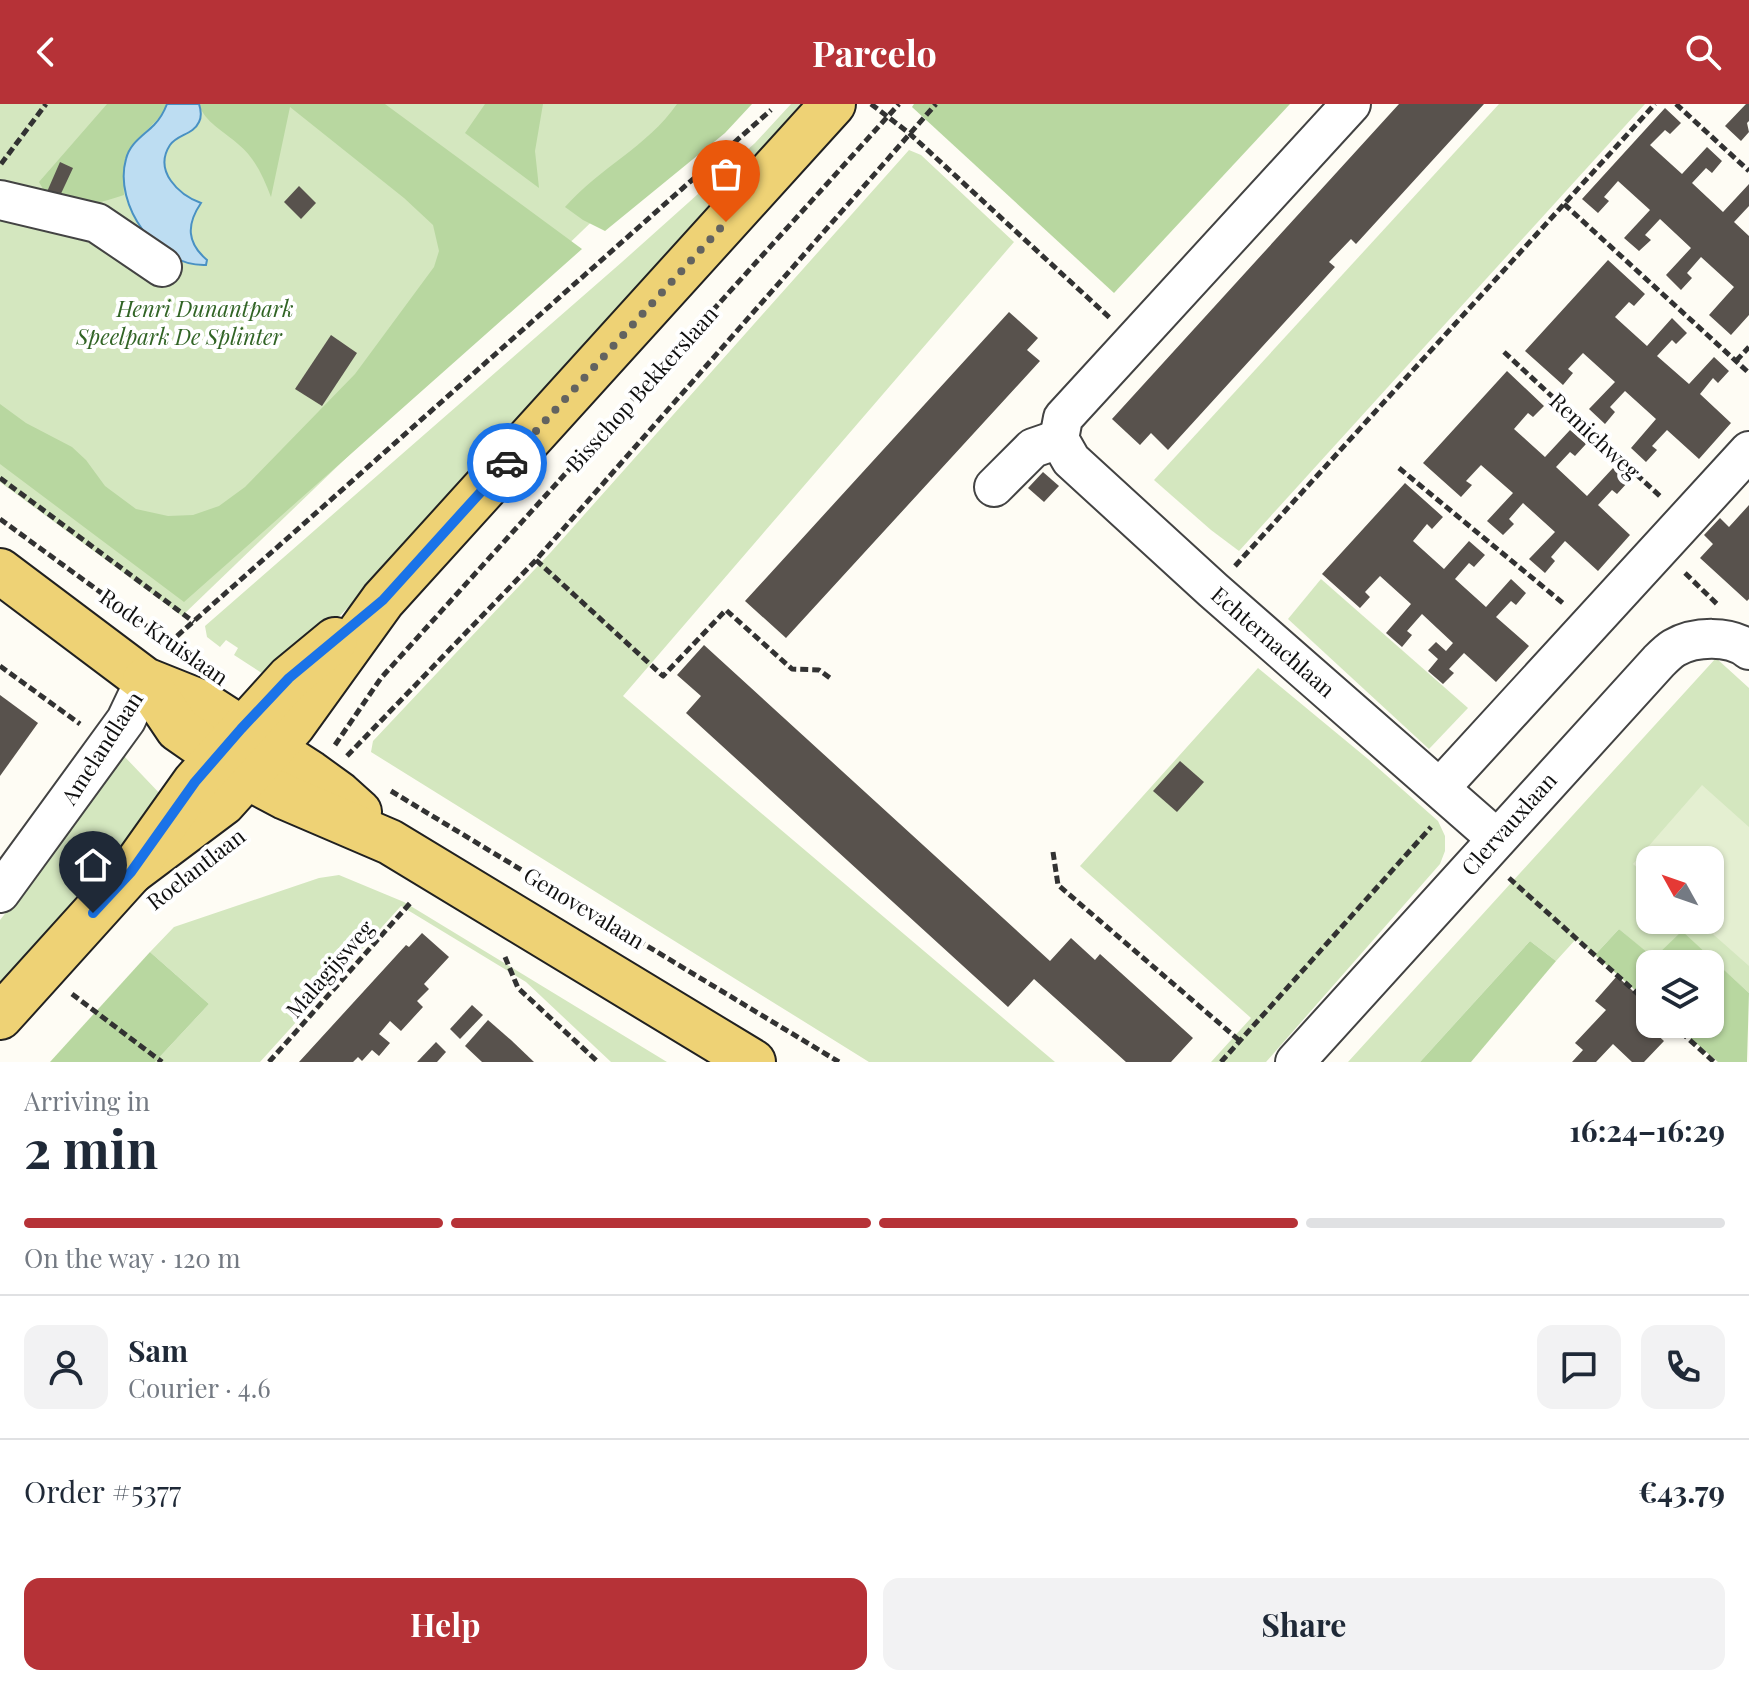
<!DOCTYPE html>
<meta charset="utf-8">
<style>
:root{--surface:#fff;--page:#f2f2f3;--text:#1f2937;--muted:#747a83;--line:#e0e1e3;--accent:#b63237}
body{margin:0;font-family:"Playfair Display",serif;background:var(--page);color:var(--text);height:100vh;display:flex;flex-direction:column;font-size:30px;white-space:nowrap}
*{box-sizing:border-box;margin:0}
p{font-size:26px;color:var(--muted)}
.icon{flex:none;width:44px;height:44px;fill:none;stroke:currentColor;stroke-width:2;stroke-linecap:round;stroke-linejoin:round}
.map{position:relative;height:958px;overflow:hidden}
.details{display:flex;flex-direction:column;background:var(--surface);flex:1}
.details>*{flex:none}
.needle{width:52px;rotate:310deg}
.fabs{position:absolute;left:1636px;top:742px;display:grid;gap:16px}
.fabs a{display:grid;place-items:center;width:88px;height:88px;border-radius:16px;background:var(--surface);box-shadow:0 2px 6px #0004;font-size:40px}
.pin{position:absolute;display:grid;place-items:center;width:68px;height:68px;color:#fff;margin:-82px -34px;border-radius:50% 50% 50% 0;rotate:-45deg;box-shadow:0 0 8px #0007}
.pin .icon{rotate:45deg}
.courier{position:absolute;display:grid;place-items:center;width:80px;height:80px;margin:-40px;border:6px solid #1a73e8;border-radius:50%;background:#fff;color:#222;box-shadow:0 2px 10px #0007}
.headline em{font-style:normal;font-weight:700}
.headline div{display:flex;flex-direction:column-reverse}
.headline{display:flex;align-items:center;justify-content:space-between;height:136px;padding:0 24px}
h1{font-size:52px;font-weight:700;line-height:60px}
.bar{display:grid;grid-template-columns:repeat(4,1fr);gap:12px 8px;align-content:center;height:96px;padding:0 24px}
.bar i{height:10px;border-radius:6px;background:var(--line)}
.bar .selected{background:var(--accent)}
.bar p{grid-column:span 4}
.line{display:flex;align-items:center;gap:20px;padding:0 24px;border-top:2px solid var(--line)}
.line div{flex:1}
.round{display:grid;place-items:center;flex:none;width:84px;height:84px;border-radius:16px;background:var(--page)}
.primary-button{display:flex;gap:16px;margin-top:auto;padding:16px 24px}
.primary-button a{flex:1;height:92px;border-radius:16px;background:var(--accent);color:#fff;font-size:32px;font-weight:700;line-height:92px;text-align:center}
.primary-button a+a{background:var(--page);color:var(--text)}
header{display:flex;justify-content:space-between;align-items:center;height:104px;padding:0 24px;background:var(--accent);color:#fff;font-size:36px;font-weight:700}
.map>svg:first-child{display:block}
.green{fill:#d4e7bf;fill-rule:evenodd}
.forest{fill:#b8d7a0}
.pitch{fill:#e4efd1}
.water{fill:#bdddf2;stroke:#4991c3;stroke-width:2}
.building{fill:#58524d}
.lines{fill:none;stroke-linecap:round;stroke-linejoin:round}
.minor-casing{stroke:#434343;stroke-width:42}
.major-casing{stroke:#212121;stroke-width:48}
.path{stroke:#323232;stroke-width:5;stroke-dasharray:8 4;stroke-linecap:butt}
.minor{stroke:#fff;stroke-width:38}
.major{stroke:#eed275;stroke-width:44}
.done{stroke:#636360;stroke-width:8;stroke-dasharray:0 14.4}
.route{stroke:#1a73e8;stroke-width:10}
.labels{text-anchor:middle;stroke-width:8;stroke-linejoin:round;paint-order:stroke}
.park-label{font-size:22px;font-style:italic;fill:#316425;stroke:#fff}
.street-label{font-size:22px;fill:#101010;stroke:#fff}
</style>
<header><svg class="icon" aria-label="back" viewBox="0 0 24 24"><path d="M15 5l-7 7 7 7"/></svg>Parcelo<svg class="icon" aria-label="search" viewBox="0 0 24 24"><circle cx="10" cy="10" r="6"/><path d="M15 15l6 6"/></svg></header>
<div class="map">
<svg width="1749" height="958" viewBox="0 0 1749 958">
<rect width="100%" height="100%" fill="#fefcf4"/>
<g class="green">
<path d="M0 0H714L182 512 0 378Z"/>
<path d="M791 0H808L427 421 330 522 271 575 234 551 238 544 226 536 220 543 207 533 205 522 622 158 755 39Z"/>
<path d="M1499 0H1645L1239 447 1211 426 1154 376Z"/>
<path d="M909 46 921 51 1014 138 623 592 1055 958H869L371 648 373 637 551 448Z"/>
<path d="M1321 475 1468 604 1429 645 1288 515Z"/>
<path d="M1716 554 1749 584V889L1682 828 1654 855 1619 825 1595 851 1576 835 1556 857 1530 837 1420 958H1348ZM1650 756H1710V816H1650Z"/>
<path d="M1258 564 1368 655 1438 717 1445 732V747L1440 760 1266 958H1211L1251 914 1080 762Z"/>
<path d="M123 651 164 694 113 767 0 889V816L62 738Z"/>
<path d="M339 771 404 798 667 958H611L526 878 401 802 260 958H155L209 900 150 848 174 823 319 774Z"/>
</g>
<g class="forest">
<path d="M107 0H167C161 14 153 19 143 30 126 47 123 67 124 91 95 101 56 112 39 78Z"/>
<path d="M199 0H385L582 145 184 498 0 360V300L26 319 72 343 86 356 105 382 136 405 168 412 193 411 219 402 245 383 355 270 434 163 439 147 433 121 404 94 290 3 271 93C263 72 255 54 238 40 225 28 204 18 199 0Z"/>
<path d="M485 0H543L535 47 539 84 465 29Z"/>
<path d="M677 0H752L725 29 605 127 583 116 565 103C599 64 647 43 677 0Z"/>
<path d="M914 0H1290L1114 189 912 3Z"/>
<path d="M1619 825 1654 854 1682 827 1749 889 1747 958H1718L1674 920H1710V860H1650V899L1595 851Z"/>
<path d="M1530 837 1556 857 1471 958H1420Z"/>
<path d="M150 848 209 900 155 958H50Z"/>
</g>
<path class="pitch" d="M1702 681 1749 723V862L1697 816H1710V756H1650V774L1633 760Z"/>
<path class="water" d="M167 0H199C201 6 202 12 199 18 193 31 178 30 170 41 153 67 179 91 201 99 186 121 187 139 207 156L206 161C157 163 113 101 126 55 130 39 143 32 154 21 160 15 164 8 167 0Z"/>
<g class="building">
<path d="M1399 0H1484L1356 140 1351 135 1329 158 1335 163 1168 346 1151 329 1140 341 1112 315Z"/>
<path d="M1746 0H1749V17L1747 19 1749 28 1741 37 1725 22Z"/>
<path d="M1665 4 1681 19 1670 30 1665 26 1650 41 1682 70 1707 43 1722 57 1712 69 1706 64 1692 79 1723 108 1749 80V102L1734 118 1749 132V211L1731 231 1709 211 1734 183 1701 153 1687 169 1692 174 1681 186 1666 171 1691 144 1660 115 1645 131 1651 136 1639 147 1624 134 1650 106 1618 77 1604 93 1609 97 1598 109 1582 95Z"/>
<path d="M60 58 73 64 58 96 46 90Z"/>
<path d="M299 82 316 99 301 115 284 98Z"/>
<path d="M1608 156 1645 190 1634 202 1629 198 1615 213 1647 242 1672 214 1687 229 1676 240 1672 236 1657 252 1689 280 1714 253 1729 267 1718 279 1713 274 1700 290 1731 319 1699 355 1667 326 1652 342 1657 346 1646 358 1631 344 1656 315 1625 287 1610 303 1615 308 1605 320 1589 305 1615 278 1583 249 1568 265 1573 269 1563 281 1525 247Z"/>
<path d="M1009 208 1038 234 1027 246 1040 257 786 534 745 497Z"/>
<path d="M331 231 357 249 322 302 295 285Z"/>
<path d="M1507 267 1544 302 1533 313 1528 309 1514 325 1545 353 1570 326 1586 340 1575 352 1570 348 1556 363 1587 392 1613 364 1628 378 1617 390 1612 386 1598 401 1630 431 1598 467 1565 437 1551 453 1555 457 1545 469 1529 455 1555 428 1523 399 1509 415 1514 420 1503 431 1487 417 1513 389 1481 361 1466 377 1472 381 1461 393 1423 359Z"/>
<path d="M1043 368 1059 382 1044 398 1028 384Z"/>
<path d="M1405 379 1443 413 1432 425 1427 420 1413 437 1444 465 1469 437 1485 451 1474 463 1469 459 1455 475 1486 503 1511 475 1526 489 1516 501 1511 497 1496 513 1529 542 1496 578 1464 549 1449 565 1454 569 1443 580 1428 567 1438 555 1428 546 1436 538 1446 547 1453 539 1422 510 1407 527 1412 531 1402 543 1386 529 1411 500 1380 472 1365 488 1370 493 1360 504 1322 470Z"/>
<path d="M1749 401V495L1747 497 1700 454 1713 440 1704 431 1720 414 1729 423Z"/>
<path d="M704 541 1050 857 1071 834 1095 856 1100 850 1193 934 1171 958H1126L1034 875 1008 903 686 609 701 592 677 571Z"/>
<path d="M0 591 38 619 0 672Z"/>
<path d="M1180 657 1204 678 1177 708 1153 687Z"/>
<path d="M422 829 449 853 424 880 429 885 417 897 423 903 401 927 390 917 379 930 390 939 379 952 372 946 362 957 358 953 353 958H299L406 841 409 843Z"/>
<path d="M1617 872 1649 902 1638 913 1664 937 1644 958H1632L1613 940 1596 958H1572L1583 946 1575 939 1606 906 1595 897Z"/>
<path d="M472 901 483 911 460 935 450 925Z"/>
<path d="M488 916 511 936 534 958H482L465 942Z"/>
<path d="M436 938 446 948 437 958H417Z"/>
</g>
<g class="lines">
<g class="minor-casing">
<g id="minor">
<path d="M1351 0 1063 314 1059 335 1071 356 1213 486 1496 734"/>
<path d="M0 96 97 119 162 163"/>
<path d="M994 383 1033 344 1059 335"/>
<path d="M1440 684 1749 347"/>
<path d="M0 789 126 616 145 576"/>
<path d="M1295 958 1659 557C1664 552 1669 547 1674 544 1695 532 1730 531 1749 546"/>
</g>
</g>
<g class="major-casing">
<g id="major">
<path d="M0 467 145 576 200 598 310 669 339 690 359 708"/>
<path d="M145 576 178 625 247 673 285 693 390 738 753 958"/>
<path d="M131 768 223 699 293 621 383 496 833 0"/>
<path d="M0 913 131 768 195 678 289 574 335 536"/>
</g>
</g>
<g class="path">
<path d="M871 0 909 29 1111 215"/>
<path d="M1676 0 1749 67"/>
<path d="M1 60 46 0"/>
<path d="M1564 100 1749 269"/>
<path d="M1504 248 1662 394"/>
<path d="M1736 257 1749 243"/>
<path d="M1399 364 1564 500"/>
<path d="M0 374 194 518"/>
<path d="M0 415 177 544"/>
<path d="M536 456 663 572 726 506 792 565 819 566 830 574"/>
<path d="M1235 462 1655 0"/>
<path d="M1685 469 1718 501"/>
<path d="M168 540 771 6"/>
<path d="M0 562 80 620"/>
<path d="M335 641 381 574 899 0"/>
<path d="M347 652 536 456 936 0"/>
<path d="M391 687 839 958"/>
<path d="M1053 748 1058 781 1240 937"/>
<path d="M1509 774 1650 901"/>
<path d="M505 853 518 884 598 958"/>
<path d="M72 890 162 958"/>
<path d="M1672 920 1714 958"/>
<path d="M269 958 412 797"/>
<path d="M1221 958 1431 723"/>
</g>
<use href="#minor" class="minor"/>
<use href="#major" class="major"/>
</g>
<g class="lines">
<path class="done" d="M507 359 726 118"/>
<path class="route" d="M93 809 131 768 195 678 241 625 289 574 383 496 507 359"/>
</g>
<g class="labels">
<g class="park-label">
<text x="205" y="213">Henri Dunantpark</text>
<text x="179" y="241">Speelpark De Splinter</text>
</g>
<g class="street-label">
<text transform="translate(642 285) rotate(-48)" y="8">Bisschop Bekkerslaan</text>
<text transform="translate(1595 332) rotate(43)" y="8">Remichweg</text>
<text transform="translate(164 533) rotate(35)" y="8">Rode Kruislaan</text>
<text transform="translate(1273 538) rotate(41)" y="8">Echternachlaan</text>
<text transform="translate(102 644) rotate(-57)" y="8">Amelandlaan</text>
<text transform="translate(1509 720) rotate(-48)" y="8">Clervauxlaan</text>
<text transform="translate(196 765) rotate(-38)" y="8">Roelantlaan</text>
<text transform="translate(584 804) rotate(31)" y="8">Genovevalaan</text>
<text transform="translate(330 865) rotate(-49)" y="8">Malagijsweg</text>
</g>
</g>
</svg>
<div class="fabs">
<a><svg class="needle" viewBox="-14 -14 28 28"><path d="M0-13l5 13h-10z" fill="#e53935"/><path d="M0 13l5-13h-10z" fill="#747a83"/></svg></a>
<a><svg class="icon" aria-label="layers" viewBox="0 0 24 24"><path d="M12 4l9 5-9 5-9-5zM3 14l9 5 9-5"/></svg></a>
</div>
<div class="pin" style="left:726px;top:118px;background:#ea580c"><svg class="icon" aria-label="bag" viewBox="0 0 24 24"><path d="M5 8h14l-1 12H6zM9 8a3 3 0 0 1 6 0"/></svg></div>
<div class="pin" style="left:93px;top:809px;background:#1f2937"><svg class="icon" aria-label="home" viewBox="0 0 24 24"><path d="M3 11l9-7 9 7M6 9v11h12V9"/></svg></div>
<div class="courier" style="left:507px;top:359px"><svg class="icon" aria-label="car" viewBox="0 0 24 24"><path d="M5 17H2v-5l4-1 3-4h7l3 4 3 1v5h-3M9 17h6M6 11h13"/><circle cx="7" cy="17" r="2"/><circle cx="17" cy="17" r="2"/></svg></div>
</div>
<section class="details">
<div class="headline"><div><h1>2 min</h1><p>Arriving in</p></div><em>16:24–16:29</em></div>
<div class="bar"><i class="selected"></i><i class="selected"></i><i class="selected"></i><i></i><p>On the way · 120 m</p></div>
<div class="line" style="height:144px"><a class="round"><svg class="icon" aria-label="person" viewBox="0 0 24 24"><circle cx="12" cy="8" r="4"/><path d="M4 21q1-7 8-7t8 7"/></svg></a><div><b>Sam</b><p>Courier · 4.6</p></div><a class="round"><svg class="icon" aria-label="chat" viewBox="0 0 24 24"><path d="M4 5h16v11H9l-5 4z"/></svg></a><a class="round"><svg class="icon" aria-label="phone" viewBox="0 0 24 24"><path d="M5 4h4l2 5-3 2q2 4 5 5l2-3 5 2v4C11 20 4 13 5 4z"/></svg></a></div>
<div class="line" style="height:104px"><div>Order #5377</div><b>€43.79</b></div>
<div class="primary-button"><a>Help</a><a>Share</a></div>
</section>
